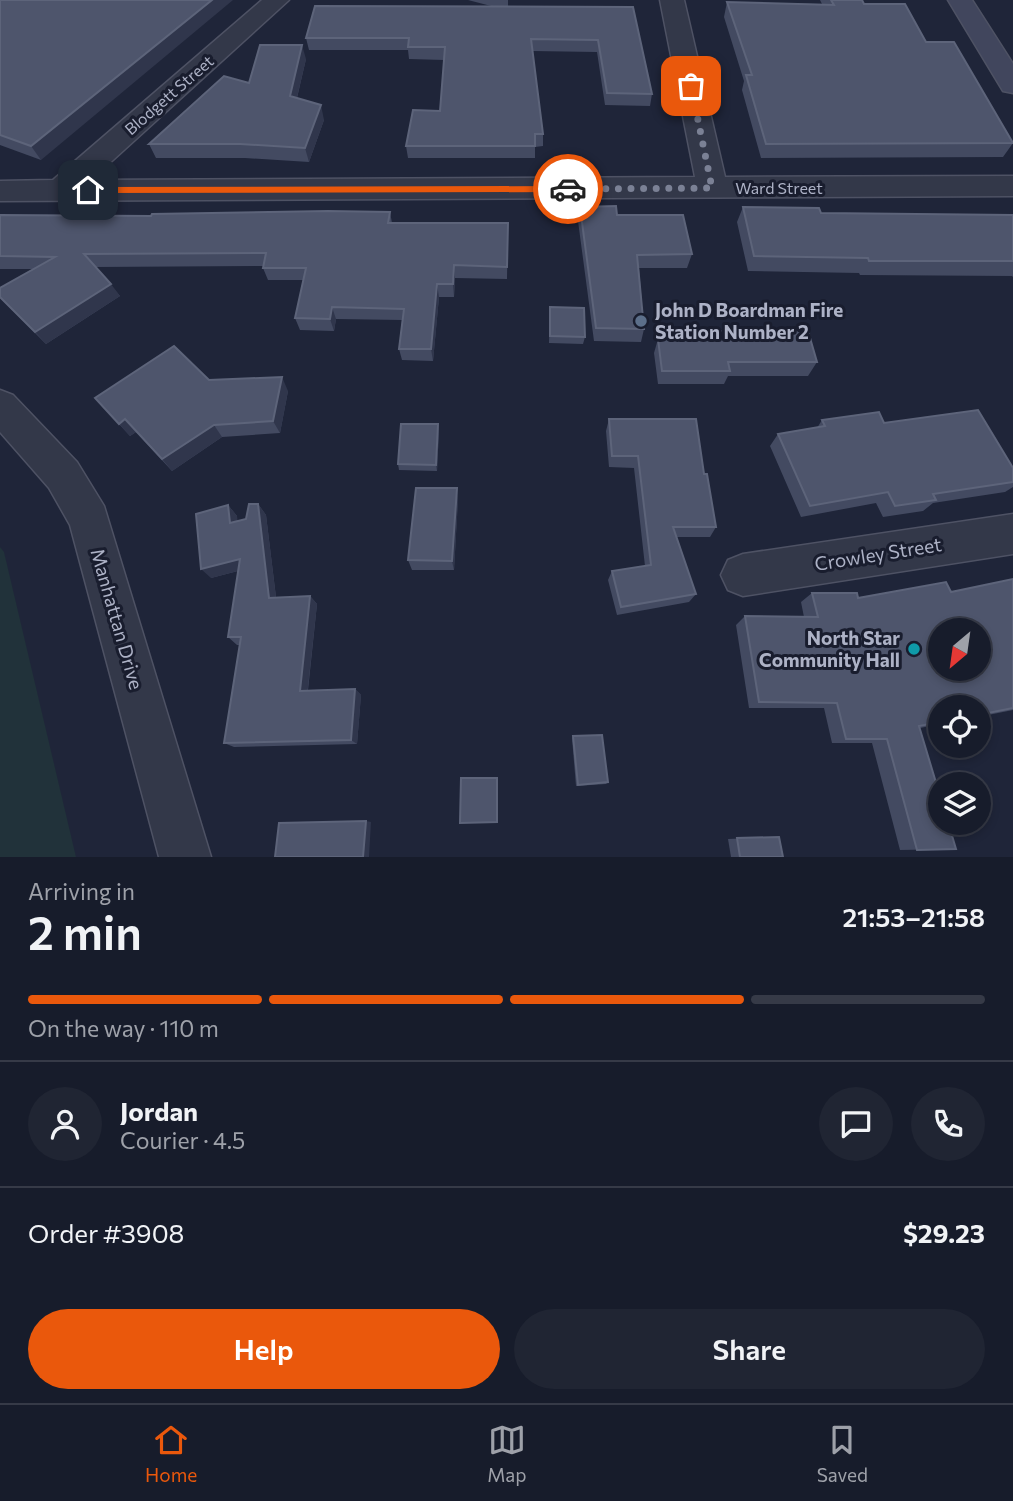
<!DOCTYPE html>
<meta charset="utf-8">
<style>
:root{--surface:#171c2b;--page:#202533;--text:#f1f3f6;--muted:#9ea1a9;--line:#363a47;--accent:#ea580c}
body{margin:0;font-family:Commissioner,sans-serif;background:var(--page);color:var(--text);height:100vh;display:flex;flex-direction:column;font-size:26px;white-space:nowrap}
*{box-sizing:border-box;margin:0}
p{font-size:23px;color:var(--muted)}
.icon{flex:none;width:38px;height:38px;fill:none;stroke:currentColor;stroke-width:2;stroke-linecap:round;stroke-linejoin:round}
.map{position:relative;height:857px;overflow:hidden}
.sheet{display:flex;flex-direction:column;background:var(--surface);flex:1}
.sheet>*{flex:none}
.needle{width:46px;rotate:209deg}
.buttons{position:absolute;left:928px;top:618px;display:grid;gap:14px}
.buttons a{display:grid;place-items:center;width:63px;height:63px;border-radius:50%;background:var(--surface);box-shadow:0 4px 10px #0003,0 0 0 2px var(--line);font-size:35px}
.pin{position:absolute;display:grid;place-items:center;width:60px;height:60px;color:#fff;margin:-30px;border-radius:14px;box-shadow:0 4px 10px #0006}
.courier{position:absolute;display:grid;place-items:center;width:70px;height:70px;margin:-35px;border:5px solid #ea580c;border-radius:50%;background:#fff;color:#222;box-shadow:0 2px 9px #0007}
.head em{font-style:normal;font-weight:600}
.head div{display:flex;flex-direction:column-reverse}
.head{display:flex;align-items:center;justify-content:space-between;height:119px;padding:0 28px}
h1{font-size:46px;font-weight:600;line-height:52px}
.bar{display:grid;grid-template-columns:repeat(4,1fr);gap:10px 7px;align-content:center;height:84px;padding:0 28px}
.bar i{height:9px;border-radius:5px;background:var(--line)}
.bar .current{background:var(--accent)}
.bar p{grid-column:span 4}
.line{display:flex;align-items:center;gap:18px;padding:0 28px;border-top:2px solid var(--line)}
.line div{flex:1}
.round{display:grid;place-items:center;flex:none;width:74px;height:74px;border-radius:37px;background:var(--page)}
.cta{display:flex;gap:14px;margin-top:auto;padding:14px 28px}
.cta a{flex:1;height:80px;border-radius:42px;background:var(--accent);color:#fff;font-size:28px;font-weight:600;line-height:80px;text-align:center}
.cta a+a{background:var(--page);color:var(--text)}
.tabs{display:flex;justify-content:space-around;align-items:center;height:98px;border-top:2px solid var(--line);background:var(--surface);font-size:19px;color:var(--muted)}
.tabs a{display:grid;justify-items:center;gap:4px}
.tabs .current{color:var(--accent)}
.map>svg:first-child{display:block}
.green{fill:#21323a}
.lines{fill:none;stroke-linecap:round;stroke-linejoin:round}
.street-casing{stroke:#4e5264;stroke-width:3}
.secondary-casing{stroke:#4e5264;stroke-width:3}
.street{fill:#333849;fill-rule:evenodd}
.secondary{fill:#41465d;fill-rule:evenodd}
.wall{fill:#434a61}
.shaded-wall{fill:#30364c}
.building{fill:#4e556c;stroke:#5d647a;stroke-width:2;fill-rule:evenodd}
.route{fill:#ea580c}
.done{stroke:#7b8195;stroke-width:7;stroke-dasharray:0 12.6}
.service-dot{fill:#5c6f8a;stroke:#191d2e;stroke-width:2.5}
.culture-dot{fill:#0f9aa8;stroke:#191d2e;stroke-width:2.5}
.labels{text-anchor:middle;stroke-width:6;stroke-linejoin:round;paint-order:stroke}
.far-street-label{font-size:16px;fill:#adb2c6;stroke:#191d2e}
.poi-label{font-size:19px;font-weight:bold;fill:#adb2c6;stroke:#191d2e;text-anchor:start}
.street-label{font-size:19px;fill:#adb2c6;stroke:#191d2e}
</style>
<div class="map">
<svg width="1013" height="857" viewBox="0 0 1013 857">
<rect width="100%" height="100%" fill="#1f2539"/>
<path class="green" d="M0 547 4 552 76 857H0Z"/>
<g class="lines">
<g class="street-casing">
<g id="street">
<path d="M262 0H289L91 180 695 177 660 0H684L725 177 1013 176V196L0 201V181L53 180Z"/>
<path d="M0 390 13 395 77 462 104 506 211 857H159L70 525 49 488 0 432Z"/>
<path d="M1013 514V554L743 596 728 590 721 575 728 560 743 554Z"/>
</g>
</g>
<g class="secondary-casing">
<path id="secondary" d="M948 0H972L1013 64V93L1003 91Z"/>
</g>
<use href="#street" class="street"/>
<use href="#secondary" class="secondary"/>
</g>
<g class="wall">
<path d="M0 0 41 160 0 145Z"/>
<path d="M468 0H508V6L633 7 652 94 650 106 605 105 597 52 532 51 543 134V146L535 147V158H408L406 146 440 111 444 60 409 59 408 50H309L306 38 491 6Z"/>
<path d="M820 0H862L864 4 926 42 1013 143 1003 157 761 158 742 90 744 81 724 17 727 2 822 4Z"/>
<path d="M306 59 297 98 324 120 309 162 245 158H156L149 144 249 83Z"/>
<path d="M580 207 617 215 692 254 687 268H639L644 329 641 342 594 341 578 221Z"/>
<path d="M743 207 821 213 1013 215V277L1012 276 860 275 859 273 748 271 737 222Z"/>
<path d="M390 212 392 223H508L507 279 455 278 454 297H439L433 361 402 360 399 349 402 320 336 319 334 331 300 330 295 318 303 280H268L263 268V266L95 267 120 296 46 344 0 298 34 269H0V215L151 216Z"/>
<path d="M550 307 585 337 583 344 549 343Z"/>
<path d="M709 331 817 362 808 376H728L724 384H658L654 353 658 339H706Z"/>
<path d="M209 380 288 391 280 433 222 437 172 471 136 432 130 436 95 398Z"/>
<path d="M609 419 704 474 716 527 710 537H677L696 594 689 602 617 615 608 580 612 571 645 566 634 468 609 467 606 431Z"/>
<path d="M822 420 884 423 1013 482V487L1005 492 933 503 923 511 883 517 876 503 801 517 770 446 778 434 817 428Z"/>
<path d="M438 424 439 430 437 471 399 470 398 464Z"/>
<path d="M458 499 454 570H412L408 560Z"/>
<path d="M258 504 266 515 276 597 310 596 317 604 308 690 355 689 361 695 357 744 234 747 224 743 240 645H237L228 637 238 571 211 578 228 505 237 516V521L246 519Z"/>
<path d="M1013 579V710L978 717V707H940V724L920 728 956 849 900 850 872 743H832L824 708H749L736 625 745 616 804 617 801 602 812 593 858 598 951 592Z"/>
<path d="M573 736 608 782 606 784 576 786 572 738Z"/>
<path d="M779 837 783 857H731L728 839Z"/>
</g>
<g class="shaded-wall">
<path d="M212 0H233L41 160 31 146Z"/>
<path d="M302 45 306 59 294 110 290 96Z"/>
<path d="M321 105 324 120 309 162 305 148Z"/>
<path d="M454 265 455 278 454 297 453 284Z"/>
<path d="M111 284 120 296 46 344 35 332Z"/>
<path d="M437 284 439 297 433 361 431 349Z"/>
<path d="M332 307 336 319 334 331 330 319Z"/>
<path d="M282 377 288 391 280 433 273 421Z"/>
<path d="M125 419 136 432 130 436 119 424Z"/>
<path d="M438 424 439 430 437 471 436 465Z"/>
<path d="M214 425 222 437 172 471 162 459Z"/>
<path d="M457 488 458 499 454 570 452 561Z"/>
<path d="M258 504 266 515 277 606 269 598Z"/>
<path d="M228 505 237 516 239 533 230 523Z"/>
<path d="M240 559 249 568 211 578 201 569Z"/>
<path d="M310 596 317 604 307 696 300 691Z"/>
<path d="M355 689 361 695 357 744 351 740Z"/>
<path d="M366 821 371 822 369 857H363Z"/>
</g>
<g class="building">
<path d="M0 0H212L31 146 0 135Z"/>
<path d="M831 0H862L864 4H905L926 42H954L1013 143 766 144 746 75H752L727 2 834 5Z"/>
<path d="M315 6 633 7 652 94 607 93 598 40 531 39 543 134H535V146H406L413 110 440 111 445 47H408L409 38H306Z"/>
<path d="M260 45H302L290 96 321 105 305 148 240 144H149L224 76 249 83Z"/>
<path d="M616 206 617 215H683L692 254 637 255 644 329 596 328 580 207Z"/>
<path d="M743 207 819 208 821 213 1013 215V261H869L868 258 754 256Z"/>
<path d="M328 211 390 212 388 223H508L507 267 454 265 453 284H437L431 349H399L404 309 332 307 330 319 295 318 306 268H263L266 253 84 254 111 284 35 332 0 297V288L55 257 0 256V215L151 216 152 214Z"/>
<path d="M550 307 584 308 585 337 550 336Z"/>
<path d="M709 331H808L817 362H728L730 371H662L658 339H711Z"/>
<path d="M174 346 209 380 282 377 273 421 214 425 162 459 125 419 119 424 95 398Z"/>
<path d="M978 410 1013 468V482L933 494 936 500 895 506 888 492 810 506 778 434 825 426 822 420 879 412 884 423Z"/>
<path d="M609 419H696L704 474H707L716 527H673L696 594 621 607 612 571 651 565 638 456H612Z"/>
<path d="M401 424H438L436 465 398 464Z"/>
<path d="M416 488H457L452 561 408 560Z"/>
<path d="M249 504H258L269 598 310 596 300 691 355 689 351 740 224 743 241 637H228L240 559 201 569 196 514 228 505 230 523 246 519Z"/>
<path d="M1013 579V708L978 715V707H940V722L919 726 940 796V822H948L956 849 917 850 887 739H846L837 703 759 702 745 616 818 617 812 593H857L858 598 946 582 951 592ZM940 630H978V668H940Z"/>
<path d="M602 735 608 782 578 785 573 736Z"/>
<path d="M461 778H497V822L460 823Z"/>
<path d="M366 821 363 857H275L279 823Z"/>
<path d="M779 837 783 857H740L737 838Z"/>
</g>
<path class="route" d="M568 186 572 189 568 192 88 193 83 190 88 187Z"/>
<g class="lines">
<path class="done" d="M568 189 712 188 691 86"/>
</g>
<circle class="service-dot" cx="641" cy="321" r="7"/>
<circle class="culture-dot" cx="914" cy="649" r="7"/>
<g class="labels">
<g class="far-street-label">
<text transform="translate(169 95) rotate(-41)" y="6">Blodgett Street</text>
<text x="779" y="194">Ward Street</text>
</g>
<g class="poi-label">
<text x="655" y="317">John D Boardman Fire<tspan x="655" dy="22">Station Number 2</tspan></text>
<text x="900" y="645" text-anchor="end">North Star<tspan x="900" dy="22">Community Hall</tspan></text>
</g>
<g class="street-label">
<text transform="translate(878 554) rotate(-9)" y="7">Crowley Street</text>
<text transform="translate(117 619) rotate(74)" y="7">Manhattan Drive</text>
</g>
</g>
</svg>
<div class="buttons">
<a><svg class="needle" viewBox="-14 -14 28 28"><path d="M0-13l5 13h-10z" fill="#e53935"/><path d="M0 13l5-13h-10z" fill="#9ea1a9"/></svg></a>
<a><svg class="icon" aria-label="locate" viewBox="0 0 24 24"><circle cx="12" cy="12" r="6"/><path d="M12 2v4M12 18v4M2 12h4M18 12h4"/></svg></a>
<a><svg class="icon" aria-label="layers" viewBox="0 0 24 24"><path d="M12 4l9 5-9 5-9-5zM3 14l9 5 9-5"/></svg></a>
</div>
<div class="pin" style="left:691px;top:86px;background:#ea580c"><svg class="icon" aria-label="bag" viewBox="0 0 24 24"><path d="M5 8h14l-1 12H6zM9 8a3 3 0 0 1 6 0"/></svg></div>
<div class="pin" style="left:88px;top:190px;background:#1f2937"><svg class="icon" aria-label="home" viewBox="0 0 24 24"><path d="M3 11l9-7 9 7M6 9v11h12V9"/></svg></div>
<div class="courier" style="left:568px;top:189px"><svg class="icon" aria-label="car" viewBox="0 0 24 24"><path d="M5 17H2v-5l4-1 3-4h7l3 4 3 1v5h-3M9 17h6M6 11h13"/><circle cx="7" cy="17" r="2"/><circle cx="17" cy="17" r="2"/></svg></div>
</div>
<section class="sheet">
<div class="head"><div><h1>2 min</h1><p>Arriving in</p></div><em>21:53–21:58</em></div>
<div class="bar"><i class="current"></i><i class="current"></i><i class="current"></i><i></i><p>On the way · 110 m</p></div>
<div class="line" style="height:126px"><a class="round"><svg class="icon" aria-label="person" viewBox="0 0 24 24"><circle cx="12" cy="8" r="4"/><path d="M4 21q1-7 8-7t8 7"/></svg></a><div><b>Jordan</b><p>Courier · 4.5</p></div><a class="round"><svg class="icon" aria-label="chat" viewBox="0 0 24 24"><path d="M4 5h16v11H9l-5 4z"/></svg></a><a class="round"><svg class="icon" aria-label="phone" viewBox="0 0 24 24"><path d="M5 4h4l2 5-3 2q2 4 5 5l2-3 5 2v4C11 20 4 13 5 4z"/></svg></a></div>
<div class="line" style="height:91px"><div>Order #3908</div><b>$29.23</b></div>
<div class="cta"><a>Help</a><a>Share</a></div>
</section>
<nav class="tabs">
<a class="current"><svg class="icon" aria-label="home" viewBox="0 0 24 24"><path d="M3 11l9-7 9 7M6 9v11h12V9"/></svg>Home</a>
<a><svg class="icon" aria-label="map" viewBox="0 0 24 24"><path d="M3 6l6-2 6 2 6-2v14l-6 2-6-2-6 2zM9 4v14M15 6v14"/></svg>Map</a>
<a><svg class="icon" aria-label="saved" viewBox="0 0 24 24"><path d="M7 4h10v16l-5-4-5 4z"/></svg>Saved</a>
</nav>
